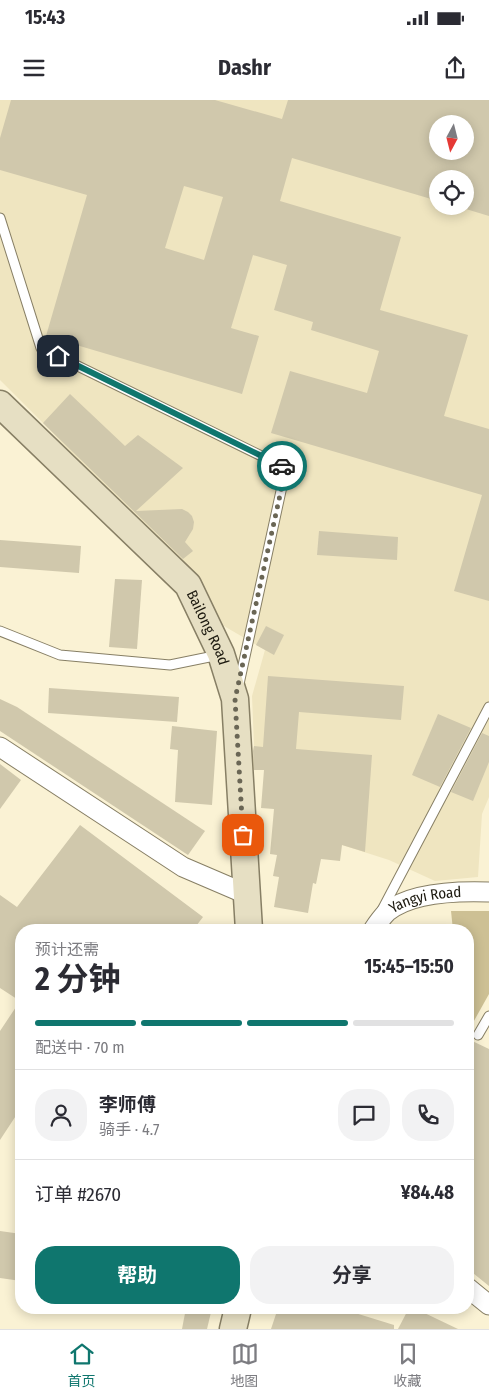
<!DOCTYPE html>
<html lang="zh">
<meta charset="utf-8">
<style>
:root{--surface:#fff;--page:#f2f2f3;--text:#2b2b33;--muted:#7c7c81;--line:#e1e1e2;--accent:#0f766e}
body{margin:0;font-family:"Fira Sans Condensed","Noto Sans SC",sans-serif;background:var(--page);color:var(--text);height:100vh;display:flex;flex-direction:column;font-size:19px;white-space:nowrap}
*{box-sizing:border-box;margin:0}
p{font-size:16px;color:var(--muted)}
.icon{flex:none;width:28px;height:28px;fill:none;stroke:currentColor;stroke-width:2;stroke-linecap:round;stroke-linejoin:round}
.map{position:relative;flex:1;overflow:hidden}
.details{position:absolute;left:15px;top:824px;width:459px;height:390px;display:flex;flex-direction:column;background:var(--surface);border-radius:20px;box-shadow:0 2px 12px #0003}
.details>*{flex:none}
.needle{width:32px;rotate:187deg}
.fabs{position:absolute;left:429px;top:15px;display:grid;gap:10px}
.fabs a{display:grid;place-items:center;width:45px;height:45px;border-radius:50%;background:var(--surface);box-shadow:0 2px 12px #0003;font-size:25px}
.pin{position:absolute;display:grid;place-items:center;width:42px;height:42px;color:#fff;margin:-21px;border-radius:10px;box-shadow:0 2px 8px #0006}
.courier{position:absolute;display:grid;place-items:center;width:50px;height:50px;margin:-25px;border:4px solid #0f766e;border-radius:50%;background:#fff;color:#222;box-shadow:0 1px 6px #0007}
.overview em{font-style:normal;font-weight:700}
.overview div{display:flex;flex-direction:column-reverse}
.overview{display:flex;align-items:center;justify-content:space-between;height:85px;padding:0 20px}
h1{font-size:32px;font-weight:700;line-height:38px}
.bar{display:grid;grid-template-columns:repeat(4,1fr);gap:8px 5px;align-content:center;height:60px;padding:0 20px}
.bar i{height:6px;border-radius:4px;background:var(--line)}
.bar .current{background:var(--accent)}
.bar p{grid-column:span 4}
.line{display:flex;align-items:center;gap:12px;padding:0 20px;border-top:1px solid var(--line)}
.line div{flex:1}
.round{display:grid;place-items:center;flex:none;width:52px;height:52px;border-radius:20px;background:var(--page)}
.button{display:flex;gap:10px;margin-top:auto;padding:10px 20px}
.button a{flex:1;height:58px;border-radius:20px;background:var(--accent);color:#fff;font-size:20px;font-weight:700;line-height:58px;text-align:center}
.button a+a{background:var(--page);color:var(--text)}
.status{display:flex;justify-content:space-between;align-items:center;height:35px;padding:0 25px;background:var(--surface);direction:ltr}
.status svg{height:14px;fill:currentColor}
header{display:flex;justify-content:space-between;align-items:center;height:65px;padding:0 20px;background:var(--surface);font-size:22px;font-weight:700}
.dock{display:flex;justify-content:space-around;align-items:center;height:70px;border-top:1px solid var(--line);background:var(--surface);font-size:14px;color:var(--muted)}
.dock a{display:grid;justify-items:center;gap:2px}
.dock .current{color:var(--accent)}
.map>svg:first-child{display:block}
.built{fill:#efe5c0;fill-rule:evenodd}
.green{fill:#cdc094}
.building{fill:#d0c8ac;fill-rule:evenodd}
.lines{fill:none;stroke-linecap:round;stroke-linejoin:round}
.lane-casing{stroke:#877f65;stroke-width:11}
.street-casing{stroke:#877f65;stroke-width:21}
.secondary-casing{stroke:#877f65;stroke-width:29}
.lane{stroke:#fff;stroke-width:9}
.street{stroke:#fff;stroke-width:19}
.secondary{stroke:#e6dfc3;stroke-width:26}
.done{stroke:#6a6655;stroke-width:5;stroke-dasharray:0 9}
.route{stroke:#0f766e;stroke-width:6}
.labels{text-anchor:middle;stroke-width:4;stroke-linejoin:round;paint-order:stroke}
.street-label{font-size:15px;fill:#1d1a10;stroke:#fff}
</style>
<div class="status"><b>15:43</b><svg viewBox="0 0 49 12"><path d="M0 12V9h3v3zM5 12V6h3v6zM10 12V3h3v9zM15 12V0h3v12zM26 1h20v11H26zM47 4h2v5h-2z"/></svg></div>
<header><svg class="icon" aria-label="menu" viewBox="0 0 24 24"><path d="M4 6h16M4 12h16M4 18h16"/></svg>Dashr<svg class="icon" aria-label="share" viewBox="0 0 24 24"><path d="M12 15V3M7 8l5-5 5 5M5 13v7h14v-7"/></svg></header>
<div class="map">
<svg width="489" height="1229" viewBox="0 0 489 1229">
<rect width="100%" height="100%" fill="#faf2d4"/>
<path class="built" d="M0 0H489V697L482 714 478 777 435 781 389 760 342 745 350 677 252 669 254 646 252 596 265 550 212 519 176 465 43 323 0 280ZM438 24H465V51H438ZM438 79H465V106H438Z"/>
<path class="green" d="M451 811H489V894L470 928 468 927V830H453Z"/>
<g class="building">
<path d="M11 0H215L282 19 288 0H489V116L456 106H465V79H438V101L292 58 280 101 401 137 380 210 468 235 444 316 489 329V501L454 491 482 395 271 333 290 271 367 293 379 251 311 230 313 222 274 210 287 165 253 155 231 228 259 236 242 294 46 236 87 95 0 70V38ZM438 24H465V51H438ZM184 86 223 97 204 160 165 148Z"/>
<path d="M70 294 125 346 138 335 183 368 136 411 182 409 188 412 192 416 194 422 193 429 185 442 193 451 183 459 43 323Z"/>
<path d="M319 431 398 437 397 460 317 455Z"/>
<path d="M0 440 81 446 79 473 0 467Z"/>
<path d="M115 479 142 480 137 549 109 547Z"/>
<path d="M266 526 284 535 274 555 256 545Z"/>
<path d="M268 576 404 586 401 620 299 612 296 649 372 655 365 752 342 745 340 761 321 759 316 784 313 783 308 813 274 807 279 777 273 776 277 755 270 754 274 709 261 708 264 670H254L253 651 254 646 263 647Z"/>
<path d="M49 588 179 597 177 622 48 613Z"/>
<path d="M0 599 17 607 205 731 188 755 0 631Z"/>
<path d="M438 614 471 628 440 687 412 675Z"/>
<path d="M172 626 217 631 212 705 175 702 178 650 170 649Z"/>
<path d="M482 633 489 636V662L473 701 451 692Z"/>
<path d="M0 664 21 680 0 709Z"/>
<path d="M80 725 203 817 193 830H21V1008L0 1040V931L20 901 0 888V795L17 807Z"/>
<path d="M468 939 489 949V1186L468 1169V1040L474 1029 468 1025Z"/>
<path d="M0 1131 21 1134V1181L0 1178Z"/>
<path d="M186 1208H212L207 1229H182Z"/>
<path d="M278 1208H339L394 1225V1229H271Z"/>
<path d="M409 1208H414L458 1229H398Z"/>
</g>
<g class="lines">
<g class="lane-casing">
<g id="lane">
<path d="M0 118 41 248 286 368 239 584"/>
<path d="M0 531 60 555 170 565 219 555"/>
<path d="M382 810 489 607"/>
<path d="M478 935 489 916"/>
</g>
</g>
<g class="street-casing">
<g id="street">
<path d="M0 647 183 767 246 794"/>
<path id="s1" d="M373 830C377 824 382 817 387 812 411 792 460 791 489 792"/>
<path d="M468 1188 489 1205"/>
</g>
</g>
<g class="secondary-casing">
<g id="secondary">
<path id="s2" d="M0 304 188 485 221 554 235 599 249 830"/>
<path d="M233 1229 238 1208"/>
</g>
</g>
<use href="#lane" class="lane"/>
<use href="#street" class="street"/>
<use href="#secondary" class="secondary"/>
</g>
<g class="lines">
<path class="done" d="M243 735 235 599 286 368 282 366"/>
<path class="route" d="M58 256 282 366"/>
</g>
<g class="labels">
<g class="street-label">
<text dy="5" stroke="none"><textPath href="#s2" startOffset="308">Bailong Road</textPath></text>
<text dy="5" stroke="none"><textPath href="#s1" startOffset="64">Yangyi Road</textPath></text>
</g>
</g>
</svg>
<div class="fabs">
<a><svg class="needle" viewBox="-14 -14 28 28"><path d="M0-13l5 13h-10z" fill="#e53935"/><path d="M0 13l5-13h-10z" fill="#7c7c81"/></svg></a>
<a><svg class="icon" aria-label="locate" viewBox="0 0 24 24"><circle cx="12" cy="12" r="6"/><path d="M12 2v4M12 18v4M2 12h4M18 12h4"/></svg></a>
</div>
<div class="pin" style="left:243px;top:735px;background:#ea580c"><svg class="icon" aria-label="bag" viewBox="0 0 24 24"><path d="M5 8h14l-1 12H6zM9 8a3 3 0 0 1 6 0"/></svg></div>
<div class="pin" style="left:58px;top:256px;background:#1f2937"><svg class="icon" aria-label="home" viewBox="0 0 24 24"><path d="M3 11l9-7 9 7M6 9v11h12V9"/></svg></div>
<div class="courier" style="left:282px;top:366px"><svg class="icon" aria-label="car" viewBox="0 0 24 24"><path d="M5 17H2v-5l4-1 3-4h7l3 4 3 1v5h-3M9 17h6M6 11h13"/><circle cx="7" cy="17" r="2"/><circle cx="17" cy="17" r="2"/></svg></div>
<section class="details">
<div class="overview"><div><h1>2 分钟</h1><p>预计还需</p></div><em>15:45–15:50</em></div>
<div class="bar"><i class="current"></i><i class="current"></i><i class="current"></i><i></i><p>配送中 · 70 m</p></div>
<div class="line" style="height:90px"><a class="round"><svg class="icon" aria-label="person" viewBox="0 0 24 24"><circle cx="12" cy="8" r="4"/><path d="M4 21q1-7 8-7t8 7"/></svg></a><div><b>李师傅</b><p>骑手 · 4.7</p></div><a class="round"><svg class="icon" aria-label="chat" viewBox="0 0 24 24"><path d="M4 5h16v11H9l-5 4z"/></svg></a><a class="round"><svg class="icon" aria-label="phone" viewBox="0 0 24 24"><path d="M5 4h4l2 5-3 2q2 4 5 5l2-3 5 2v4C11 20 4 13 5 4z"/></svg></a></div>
<div class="line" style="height:65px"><div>订单 #2670</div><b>¥84.48</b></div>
<div class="button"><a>帮助</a><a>分享</a></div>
</section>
</div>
<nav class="dock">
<a class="current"><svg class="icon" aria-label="home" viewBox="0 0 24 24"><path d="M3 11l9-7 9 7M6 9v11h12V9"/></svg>首页</a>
<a><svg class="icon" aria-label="map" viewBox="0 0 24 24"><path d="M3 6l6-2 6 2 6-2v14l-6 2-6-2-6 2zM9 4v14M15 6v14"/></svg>地图</a>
<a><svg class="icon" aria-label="saved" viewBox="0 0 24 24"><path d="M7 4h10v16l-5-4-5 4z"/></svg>收藏</a>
</nav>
